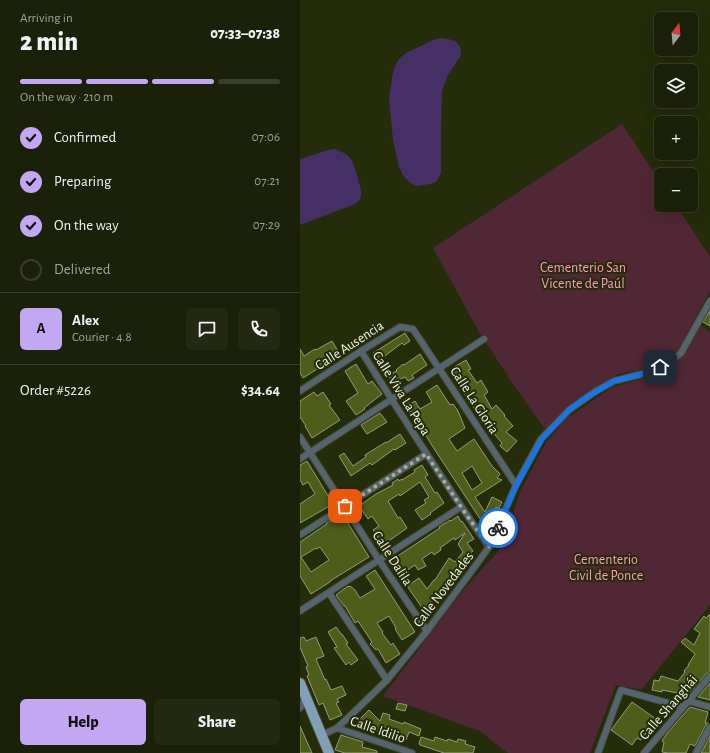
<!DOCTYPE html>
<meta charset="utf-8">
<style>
:root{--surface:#1b2108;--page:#242912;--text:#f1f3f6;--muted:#a0a39c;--line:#393e29;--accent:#c3a7f2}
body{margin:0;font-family:"Alegreya Sans",sans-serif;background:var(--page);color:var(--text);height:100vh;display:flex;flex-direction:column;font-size:15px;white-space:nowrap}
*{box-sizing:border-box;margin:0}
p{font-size:13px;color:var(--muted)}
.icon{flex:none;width:22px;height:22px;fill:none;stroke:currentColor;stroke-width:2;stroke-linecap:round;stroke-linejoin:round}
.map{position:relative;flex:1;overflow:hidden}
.sheet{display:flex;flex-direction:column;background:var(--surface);width:300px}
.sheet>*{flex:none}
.needle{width:26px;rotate:16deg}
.buttons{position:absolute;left:354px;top:12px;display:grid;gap:8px}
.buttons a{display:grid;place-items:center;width:44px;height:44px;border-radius:6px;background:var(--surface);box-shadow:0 4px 16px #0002,0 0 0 1px var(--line);font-size:20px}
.pin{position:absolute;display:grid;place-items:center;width:34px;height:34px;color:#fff;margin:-17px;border-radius:8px;box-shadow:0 2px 6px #0006}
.courier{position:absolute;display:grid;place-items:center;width:40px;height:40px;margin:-20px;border:3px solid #1a73e8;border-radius:50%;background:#fff;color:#222;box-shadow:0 1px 5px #0007}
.head em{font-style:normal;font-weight:800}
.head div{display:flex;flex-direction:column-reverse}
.head{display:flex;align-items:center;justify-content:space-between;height:68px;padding:0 20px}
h1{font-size:26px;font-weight:800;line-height:30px}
.bar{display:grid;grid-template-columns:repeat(4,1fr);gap:6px 4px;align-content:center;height:48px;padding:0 20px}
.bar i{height:5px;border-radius:3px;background:var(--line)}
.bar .active{background:var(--accent)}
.bar p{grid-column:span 4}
.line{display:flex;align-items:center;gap:10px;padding:0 20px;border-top:1px solid var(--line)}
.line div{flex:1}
.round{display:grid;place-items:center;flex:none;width:42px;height:42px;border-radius:6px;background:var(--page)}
ol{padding:0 20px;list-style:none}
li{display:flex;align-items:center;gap:12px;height:44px}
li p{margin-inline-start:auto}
li .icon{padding:4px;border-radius:50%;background:var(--accent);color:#111;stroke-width:4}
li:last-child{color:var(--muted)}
li i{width:22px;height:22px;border:2px solid var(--line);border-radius:50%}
.button{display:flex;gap:8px;margin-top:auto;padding:8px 20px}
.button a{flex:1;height:46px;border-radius:6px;background:var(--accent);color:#111;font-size:16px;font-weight:800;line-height:46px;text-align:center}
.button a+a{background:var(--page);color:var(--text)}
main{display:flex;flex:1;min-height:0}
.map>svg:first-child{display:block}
.green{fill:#502734}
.water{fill:#462f65}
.building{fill:#4e5d1a;stroke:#929d77;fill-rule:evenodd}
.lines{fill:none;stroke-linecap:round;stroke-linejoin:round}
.street-casing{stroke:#414828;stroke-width:8}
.primary-casing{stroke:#414828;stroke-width:12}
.street{stroke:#56646f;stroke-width:6}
.primary{stroke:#819fb6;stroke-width:10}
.done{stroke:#a9b096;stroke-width:4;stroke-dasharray:0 7.2}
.route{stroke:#1a73e8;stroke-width:5}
.labels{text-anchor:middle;stroke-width:4;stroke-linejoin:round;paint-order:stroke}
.park-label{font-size:14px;fill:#fe9cb9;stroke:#242c0a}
.street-label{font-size:14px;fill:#f0f7e2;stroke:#242c0a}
</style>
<main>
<section class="sheet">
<div class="head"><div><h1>2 min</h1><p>Arriving in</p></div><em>07:33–07:38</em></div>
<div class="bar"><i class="active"></i><i class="active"></i><i class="active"></i><i></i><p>On the way · 210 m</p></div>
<ol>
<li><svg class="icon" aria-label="check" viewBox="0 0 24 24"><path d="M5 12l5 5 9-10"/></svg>Confirmed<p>07:06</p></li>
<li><svg class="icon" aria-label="check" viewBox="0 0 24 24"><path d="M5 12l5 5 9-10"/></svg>Preparing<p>07:21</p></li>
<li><svg class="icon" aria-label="check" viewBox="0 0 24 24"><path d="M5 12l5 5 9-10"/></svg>On the way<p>07:29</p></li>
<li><i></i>Delivered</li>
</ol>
<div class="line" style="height:72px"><b class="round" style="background:var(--accent);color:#111">A</b><div><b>Alex</b><p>Courier · 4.8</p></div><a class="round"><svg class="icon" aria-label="chat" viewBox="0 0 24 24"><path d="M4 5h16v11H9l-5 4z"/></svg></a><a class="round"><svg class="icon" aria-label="phone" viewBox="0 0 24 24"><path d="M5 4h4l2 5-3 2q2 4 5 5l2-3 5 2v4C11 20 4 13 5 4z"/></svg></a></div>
<div class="line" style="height:52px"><div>Order #5226</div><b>$34.64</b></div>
<div class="button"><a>Help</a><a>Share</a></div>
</section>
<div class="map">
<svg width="410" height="753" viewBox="0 0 410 753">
<rect width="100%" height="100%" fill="#242c0a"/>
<g class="green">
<path d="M322 124 361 183V205H376L410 257V291L376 354 351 368 318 374 267 406 249 426 244 428 217 390 179 332 133 248Z"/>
<path d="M399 324 409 331 410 330V605L341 690 316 685 290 753H208L192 741 180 731 83 696 164 589 195 555 204 544 220 492 246 442 267 418 311 388 354 375 370 367 382 357Z"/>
</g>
<g class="water">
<path d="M140 38 148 39 155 41 158 44 160 47 161 55 148 75 142 91 141 127V173L136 182 131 184 116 186 109 182 103 175 99 167 93 140 89 98 93 72 96 64 100 58 106 53 133 40Z"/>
<path d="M35 149C39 151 43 152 47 155 55 161 58 180 61 190 62 196 60 200 55 204L0 225V159L28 150Z"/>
</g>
<g class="building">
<path d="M410 310V326L403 322Z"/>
<path d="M105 333 110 341 104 345 102 343 78 361 73 353Z"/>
<path d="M32 341 39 353 24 363 25 364 3 378 0 373V349L4 356 15 349 16 350Z"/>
<path d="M120 354 127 365 112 375 114 378 108 381 105 377 92 383 89 375 97 371 96 370 103 364 104 365Z"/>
<path d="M166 360 171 369 168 370 177 383 181 380 188 392 184 395 192 409 196 405 205 415 204 416 213 426 206 432 217 441 207 452 200 446 202 443 190 429V430L183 423 172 405 175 404 152 368Z"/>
<path d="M56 364 68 384 72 381 82 394 64 408 65 409 56 415 46 401 58 393 45 371Z"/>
<path d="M137 385 150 405 153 404 158 411 165 428 149 439 157 451 174 439 192 466 200 474 197 478 202 480 175 497 185 512 192 497 202 502 199 508 196 507 191 517 194 522 186 528 133 447 111 411 109 413 102 401 107 398 110 404 115 401 120 409 132 402 126 392ZM172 466 182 483 172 490 162 473Z"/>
<path d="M14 392 17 396 23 392 31 404 29 405 40 420 12 438 5 426H6L0 417V401Z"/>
<path d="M80 413 87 422 67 434 61 425Z"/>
<path d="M100 434 106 443 95 450 94 449 72 465 70 463 51 476 39 456 44 453 53 466 66 457 65 455 86 442V443Z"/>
<path d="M7 461 33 504 0 523V504L15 494 8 482 3 485 0 480V465Z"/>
<path d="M122 465 128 475 125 477 135 493 137 492 144 503 130 513 131 514 122 520 115 510 126 503 124 500 129 497 120 482 100 496 99 494 88 501 98 518 100 517 107 528 83 545 73 530 79 526 72 516 68 519 59 506 76 494 93 485 92 483 98 479 99 481 102 479V480L115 472 114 470Z"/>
<path d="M43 515 69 557 30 581V582L11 594 0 576V542L27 524 26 523 34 518 36 520ZM20 547 29 560 11 572 1 557 16 548V549Z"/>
<path d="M158 516 161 522 162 521 174 539 167 543 173 551 161 560 164 562 154 577 157 579 143 598 141 596 123 609 107 586 119 578 127 589 134 580H135L149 558 155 562 163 552 158 544 165 533 155 540 154 538 140 548 141 550 134 555 132 552 122 559 126 566 118 570 115 565 100 575 90 561 140 528 139 527 145 523H146L150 520 151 521Z"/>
<path d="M75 570 115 632 102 640 95 629 96 628 89 616 77 623 83 632 82 633 91 645 93 643 100 654 86 663 78 649 76 650 70 644 72 642 58 621 55 623 45 606H44L36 595 48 586 49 587 50 586 55 590 60 598 75 589 66 576Z"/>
<path d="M410 614V672L407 673 390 692 388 690 385 695 382 693V694L362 690V692L352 690 354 680 359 681 361 676 378 681 385 672 384 671 389 665H388L395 654 381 642 385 638 394 645 400 633 394 629 404 616 406 618Z"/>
<path d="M36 627 41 634H42L48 643 46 644 58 660 51 665 49 662 46 665 34 648 37 647 28 632Z"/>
<path d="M4 637 6 641 16 637 24 656 16 659 25 680 26 679 31 690 42 686 46 695 37 699 39 702 36 703 42 715 30 720 23 703 19 705 7 676 9 675 6 667 8 666 0 647V638Z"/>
<path d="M410 683V700L398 697Z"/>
<path d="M332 702 356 719 341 740 337 738 332 745 311 730Z"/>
<path d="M98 703 107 705 105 711 96 709Z"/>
<path d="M390 707 408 712 405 723H408L406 725 395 746 390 744 386 753H368L362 752 364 742 362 741 368 732Z"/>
<path d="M69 710 80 721 83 713 90 715 89 719 103 724 104 722 121 729 119 736 109 732 106 740 71 729 69 730 59 720Z"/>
<path d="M0 726 12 753H0Z"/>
<path d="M41 735 63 742 62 747 77 751V753H45L35 750Z"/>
<path d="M410 736V753H401Z"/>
<path d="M121 737 134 741 135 737 147 741 148 739 157 742 158 739 166 741 165 744 175 747 173 753H144L120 745 119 744Z"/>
</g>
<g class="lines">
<g class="street-casing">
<g id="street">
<path d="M61 351C103 417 144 483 189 547"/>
<path d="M0 391 61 351 100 327 113 329 216 485"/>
<path d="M0 437 79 560 127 631"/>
<path d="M0 459 184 339"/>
<path d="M0 535 126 454"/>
<path d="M29 593 87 680"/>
<path d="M0 611 161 507"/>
<path d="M389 701 410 707"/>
<path d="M0 708 6 697"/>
<path d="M37 728 112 753"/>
<path d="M22 735 37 728 52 714 87 680 127 631 176 565 189 547 216 485 241 439 269 410 296 391 314 381 342 374 368 364 381 353 410 301"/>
<path d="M298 753 321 690 383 707"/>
<path d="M344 753 410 676"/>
<path d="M396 753 410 727"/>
</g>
</g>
<g class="primary-casing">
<path id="primary" d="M0 683 29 753"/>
</g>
<use href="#street" class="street"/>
<use href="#primary" class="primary"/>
</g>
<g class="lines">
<path class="done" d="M45 506 126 454 161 507 189 547 198 528"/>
<path class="route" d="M198 528 216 486 242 439 269 410 282 400 314 381 342 374 360 367"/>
</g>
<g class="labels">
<g class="park-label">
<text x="283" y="272">Cementerio San<tspan x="283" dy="16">Vicente de Paúl</tspan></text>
<text x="306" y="564">Cementerio<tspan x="306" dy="16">Civil de Ponce</tspan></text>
</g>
<g class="street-label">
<text transform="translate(49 345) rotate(-33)" y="5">Calle Ausencia</text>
<text transform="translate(102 393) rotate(58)" y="5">Calle Viva La Pepa</text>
<text transform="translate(175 400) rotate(57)" y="5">Calle La Gloria</text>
<text transform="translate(93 558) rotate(57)" y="5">Calle Dalila</text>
<text transform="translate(143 589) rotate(-53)" y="5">Calle Novedades</text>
<text transform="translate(368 707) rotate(-49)" y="5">Calle Shanghái</text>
<text transform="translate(78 729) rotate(19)" y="5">Calle Idilio</text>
</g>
</g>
</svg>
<div class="buttons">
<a><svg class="needle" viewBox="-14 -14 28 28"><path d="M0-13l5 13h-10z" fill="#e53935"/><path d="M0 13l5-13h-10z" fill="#a0a39c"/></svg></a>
<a><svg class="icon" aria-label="layers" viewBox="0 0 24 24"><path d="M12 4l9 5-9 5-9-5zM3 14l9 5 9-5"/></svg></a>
<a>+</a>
<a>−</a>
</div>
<div class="pin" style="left:45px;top:506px;background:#ea580c"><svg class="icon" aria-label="bag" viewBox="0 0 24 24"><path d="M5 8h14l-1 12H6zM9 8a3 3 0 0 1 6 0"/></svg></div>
<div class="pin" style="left:360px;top:367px;background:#1f2937"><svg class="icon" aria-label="home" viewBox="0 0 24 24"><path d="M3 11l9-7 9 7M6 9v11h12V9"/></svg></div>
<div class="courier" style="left:198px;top:528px"><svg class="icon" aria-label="bike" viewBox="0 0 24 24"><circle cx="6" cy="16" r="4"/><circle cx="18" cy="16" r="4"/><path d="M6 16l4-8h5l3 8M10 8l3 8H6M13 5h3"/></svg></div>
</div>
</main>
